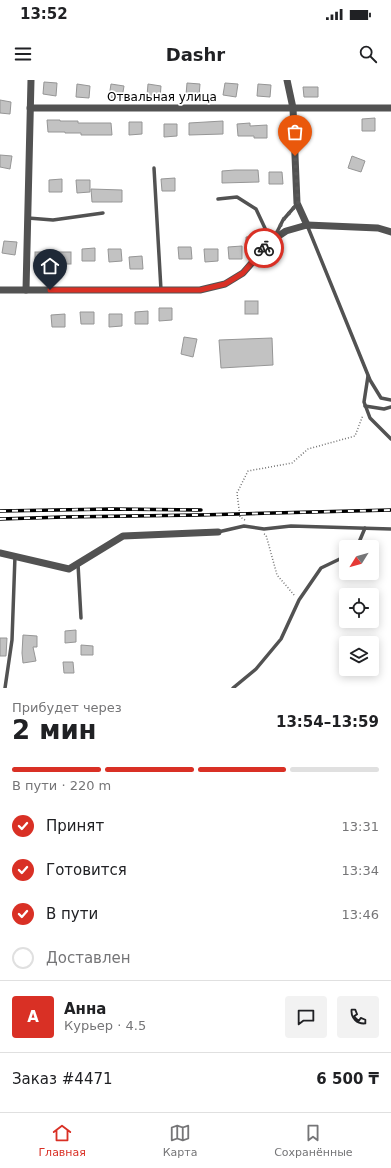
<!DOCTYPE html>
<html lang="ru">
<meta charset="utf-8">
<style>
:root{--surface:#fff;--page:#f2f2f2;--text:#202124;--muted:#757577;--line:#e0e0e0;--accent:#d93025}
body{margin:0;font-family:"DejaVu Sans",sans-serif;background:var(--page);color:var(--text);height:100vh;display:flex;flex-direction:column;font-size:15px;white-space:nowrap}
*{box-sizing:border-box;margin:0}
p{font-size:13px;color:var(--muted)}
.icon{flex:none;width:22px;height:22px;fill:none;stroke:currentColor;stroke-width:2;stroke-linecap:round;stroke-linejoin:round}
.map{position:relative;height:608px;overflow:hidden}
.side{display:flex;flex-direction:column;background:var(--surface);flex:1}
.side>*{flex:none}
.needle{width:26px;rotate:233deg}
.tools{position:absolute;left:339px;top:460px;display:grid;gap:8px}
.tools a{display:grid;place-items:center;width:40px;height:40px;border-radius:4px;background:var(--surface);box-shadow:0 2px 10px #0003;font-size:20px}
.pin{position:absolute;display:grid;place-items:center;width:34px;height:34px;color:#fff;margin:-41px -17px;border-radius:50% 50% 50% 0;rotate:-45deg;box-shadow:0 0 4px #0007}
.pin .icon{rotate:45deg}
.courier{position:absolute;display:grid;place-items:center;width:40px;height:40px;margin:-20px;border:3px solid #d93025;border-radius:50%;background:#fff;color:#222;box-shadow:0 1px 5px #0007}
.summary em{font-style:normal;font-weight:700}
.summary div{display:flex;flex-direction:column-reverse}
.summary{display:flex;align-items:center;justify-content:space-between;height:68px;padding:0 12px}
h1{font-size:26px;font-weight:700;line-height:30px}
.bar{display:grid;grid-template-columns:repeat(4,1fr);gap:6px 4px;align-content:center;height:48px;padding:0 12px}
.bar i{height:5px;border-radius:3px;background:var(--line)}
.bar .active{background:var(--accent)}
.bar p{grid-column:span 4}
.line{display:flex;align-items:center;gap:10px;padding:0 12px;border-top:1px solid var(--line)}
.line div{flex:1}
.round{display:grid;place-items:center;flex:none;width:42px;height:42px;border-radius:4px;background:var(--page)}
ol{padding:0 12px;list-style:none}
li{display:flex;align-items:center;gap:12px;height:44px}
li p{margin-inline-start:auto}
li .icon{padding:4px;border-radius:50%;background:var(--accent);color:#fff;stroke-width:4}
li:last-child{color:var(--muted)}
li i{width:22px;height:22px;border:2px solid var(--line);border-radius:50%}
.status{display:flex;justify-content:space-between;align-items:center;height:28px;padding:0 20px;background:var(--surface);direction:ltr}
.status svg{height:11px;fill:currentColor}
header{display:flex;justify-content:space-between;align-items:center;height:52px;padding:0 12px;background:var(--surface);font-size:18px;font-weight:700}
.tab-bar{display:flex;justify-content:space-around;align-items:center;height:56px;border-top:1px solid var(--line);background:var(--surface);font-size:11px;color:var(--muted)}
.tab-bar a{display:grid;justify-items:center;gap:2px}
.tab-bar .active{color:var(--accent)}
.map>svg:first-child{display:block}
.building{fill:#c2c2c2;stroke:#969696}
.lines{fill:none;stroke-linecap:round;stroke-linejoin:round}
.path{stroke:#747474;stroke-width:1.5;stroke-dasharray:1 2;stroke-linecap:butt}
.lane{stroke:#525252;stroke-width:3.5}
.street{stroke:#525252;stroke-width:7}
.rail-casing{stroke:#000;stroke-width:3.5}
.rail{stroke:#fff;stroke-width:2;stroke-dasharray:6;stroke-linecap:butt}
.done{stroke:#595959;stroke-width:4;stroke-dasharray:0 7.2}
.route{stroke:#d93025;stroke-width:5}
.labels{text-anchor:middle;stroke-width:3.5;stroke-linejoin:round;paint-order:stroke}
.street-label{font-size:12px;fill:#000;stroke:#fff}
</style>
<div class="status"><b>13:52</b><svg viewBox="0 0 49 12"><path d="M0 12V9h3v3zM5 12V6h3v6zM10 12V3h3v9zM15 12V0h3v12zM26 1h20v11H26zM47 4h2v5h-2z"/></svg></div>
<header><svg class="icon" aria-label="menu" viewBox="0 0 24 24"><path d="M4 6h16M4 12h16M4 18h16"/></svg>Dashr<svg class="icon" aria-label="search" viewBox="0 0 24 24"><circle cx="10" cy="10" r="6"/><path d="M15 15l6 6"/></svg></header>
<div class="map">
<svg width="391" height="608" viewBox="0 0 391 608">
<rect width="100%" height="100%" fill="#fff"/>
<g class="building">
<path d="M44 2 57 3 56 16 43 14Z"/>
<path d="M187 3 200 4 199 16 186 15Z"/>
<path d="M225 3 238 4 236 17 223 15Z"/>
<path d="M77 4 90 6 89 18 76 17Z"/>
<path d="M111 4 124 6 122 18 109 17Z"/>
<path d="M148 4 161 6 160 18 147 16Z"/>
<path d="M258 4 271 5 270 17 257 16Z"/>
<path d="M303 7H318V17H304Z"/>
<path d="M0 20 11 22 10 34 0 33Z"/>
<path d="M375 38V51H362V39Z"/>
<path d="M47 40H60V41H78V43H111L112 55H81V53H65V52H48Z"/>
<path d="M223 41V54L189 55V43Z"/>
<path d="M129 42H142V54L129 55Z"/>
<path d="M250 43V46L267 45V58H254V56H238L237 44Z"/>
<path d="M164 44H177V56L164 57Z"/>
<path d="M0 75 12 76 10 89 0 87Z"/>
<path d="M352 76 365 81 361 92 348 88Z"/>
<path d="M235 90H258L259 102 222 103V91Z"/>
<path d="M269 92H282L283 104H269Z"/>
<path d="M175 98V111H162L161 99Z"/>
<path d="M62 99V112H49V100Z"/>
<path d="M76 100H90V112L77 113Z"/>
<path d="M91 109 122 110V122H92Z"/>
<path d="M259 156V167L257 169H246V157Z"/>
<path d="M4 161 17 162 15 175 2 173Z"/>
<path d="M242 166V179H229L228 167Z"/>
<path d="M178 167H191L192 179H179Z"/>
<path d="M95 168V181H82V169Z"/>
<path d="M108 169H121L122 181 109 182Z"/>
<path d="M204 169H218V181L205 182Z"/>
<rect x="35" y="172" width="36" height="12"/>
<path d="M142 176 143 189H130L129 177Z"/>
<rect x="245" y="221" width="13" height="13"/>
<path d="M159 228H172V240L159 241Z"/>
<path d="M148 231V244H135V232Z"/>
<path d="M80 232H94V244H81Z"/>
<path d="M65 234V247H52L51 235Z"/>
<path d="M109 234H122V246L109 247Z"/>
<path d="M184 257 197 259 193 277 181 274Z"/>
<path d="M272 258 273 285 221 288 219 260Z"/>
<path d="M76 550V562L65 563V551Z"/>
<path d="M23 555 37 556V567H33L36 581 23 583 22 573Z"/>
<path d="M0 558H7L6 576H0Z"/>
<path d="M81 565 93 566V575H81Z"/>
<path d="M63 582H73L74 593H64Z"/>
</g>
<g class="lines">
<g class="path">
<path d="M245 440 240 437 237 413 248 391 292 383 308 369 355 356 363 335"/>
<path d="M264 454 266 455 277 495 295 516"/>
</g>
<g class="lane">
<path d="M154 88 161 210"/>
<path d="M218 119 237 117 256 129 271 161"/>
<path d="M28 138 53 140 103 133"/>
<path d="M307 145 370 300 381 318 391 320"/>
<path d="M275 156 283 140 297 124"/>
<path d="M368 296 364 322 370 338 391 359"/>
<path d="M365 326 384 329 391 327"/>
<path d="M218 452 244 446 264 449 291 446 391 449"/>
<path d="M357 467 365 448"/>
<path d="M78 484 81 538"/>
<path d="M5 608 12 560 15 476"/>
<path d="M233 608 256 589 281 559 299 520 321 488 346 476"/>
</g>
<g class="street">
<path d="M30 28H293L287 0"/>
<path d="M307 145 297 123 293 28H391"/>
<path d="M0 210H200L225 204 243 193 271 161 286 151 307 145 378 148 391 152"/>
<path d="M26 210 31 0"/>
<path d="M0 473 69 489 123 456 218 452"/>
</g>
<g class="rail-casing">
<g id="rail">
<path d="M0 431 112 429 201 430"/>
<path d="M0 439 64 437 199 435 391 430"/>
</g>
</g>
<use href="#rail" class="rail"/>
</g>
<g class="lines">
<path class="done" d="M264 168 274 159 283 140 298 123 295 76"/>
<path class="route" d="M50 210H200L225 204 243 193 264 168"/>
</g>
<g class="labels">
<g class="street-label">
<text x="162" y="21">Отвальная улица</text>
</g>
</g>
</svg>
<div class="tools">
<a><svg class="needle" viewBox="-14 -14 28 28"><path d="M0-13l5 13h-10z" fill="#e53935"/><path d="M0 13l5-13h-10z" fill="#757577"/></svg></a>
<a><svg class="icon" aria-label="locate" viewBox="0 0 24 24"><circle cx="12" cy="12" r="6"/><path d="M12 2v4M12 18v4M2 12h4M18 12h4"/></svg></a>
<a><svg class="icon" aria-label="layers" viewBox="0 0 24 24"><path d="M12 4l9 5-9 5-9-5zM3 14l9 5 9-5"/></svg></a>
</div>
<div class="pin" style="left:295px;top:76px;background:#ea580c"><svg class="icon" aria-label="bag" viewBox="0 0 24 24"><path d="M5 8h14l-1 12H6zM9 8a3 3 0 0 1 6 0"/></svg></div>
<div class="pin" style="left:50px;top:210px;background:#1f2937"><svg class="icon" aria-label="home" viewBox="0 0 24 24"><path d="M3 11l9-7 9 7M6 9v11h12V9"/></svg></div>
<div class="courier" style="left:264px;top:168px"><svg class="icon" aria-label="bike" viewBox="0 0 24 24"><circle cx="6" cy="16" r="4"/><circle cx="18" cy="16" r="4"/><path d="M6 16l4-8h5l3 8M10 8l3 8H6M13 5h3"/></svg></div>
</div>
<section class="side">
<div class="summary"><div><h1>2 мин</h1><p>Прибудет через</p></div><em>13:54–13:59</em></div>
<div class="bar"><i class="active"></i><i class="active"></i><i class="active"></i><i></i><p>В пути · 220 m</p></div>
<ol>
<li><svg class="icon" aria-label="check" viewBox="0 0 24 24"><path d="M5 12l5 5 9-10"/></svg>Принят<p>13:31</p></li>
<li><svg class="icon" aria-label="check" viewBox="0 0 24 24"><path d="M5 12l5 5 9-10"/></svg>Готовится<p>13:34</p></li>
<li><svg class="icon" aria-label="check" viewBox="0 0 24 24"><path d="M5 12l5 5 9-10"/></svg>В пути<p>13:46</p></li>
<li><i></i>Доставлен</li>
</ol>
<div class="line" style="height:72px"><b class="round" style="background:var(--accent);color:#fff">А</b><div><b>Анна</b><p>Курьер · 4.5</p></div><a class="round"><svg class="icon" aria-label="chat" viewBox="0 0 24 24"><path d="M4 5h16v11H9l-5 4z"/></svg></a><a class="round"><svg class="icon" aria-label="phone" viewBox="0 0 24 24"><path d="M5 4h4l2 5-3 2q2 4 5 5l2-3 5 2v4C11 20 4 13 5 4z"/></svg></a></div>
<div class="line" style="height:52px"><div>Заказ #4471</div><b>6 500 ₸</b></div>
</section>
<nav class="tab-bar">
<a class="active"><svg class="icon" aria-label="home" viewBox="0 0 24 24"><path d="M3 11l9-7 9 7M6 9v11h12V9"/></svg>Главная</a>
<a><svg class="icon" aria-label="map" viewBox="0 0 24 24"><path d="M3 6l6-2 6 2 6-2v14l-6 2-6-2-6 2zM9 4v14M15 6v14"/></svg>Карта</a>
<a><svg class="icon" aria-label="saved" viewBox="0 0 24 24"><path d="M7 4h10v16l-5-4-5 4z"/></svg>Сохранённые</a>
</nav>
